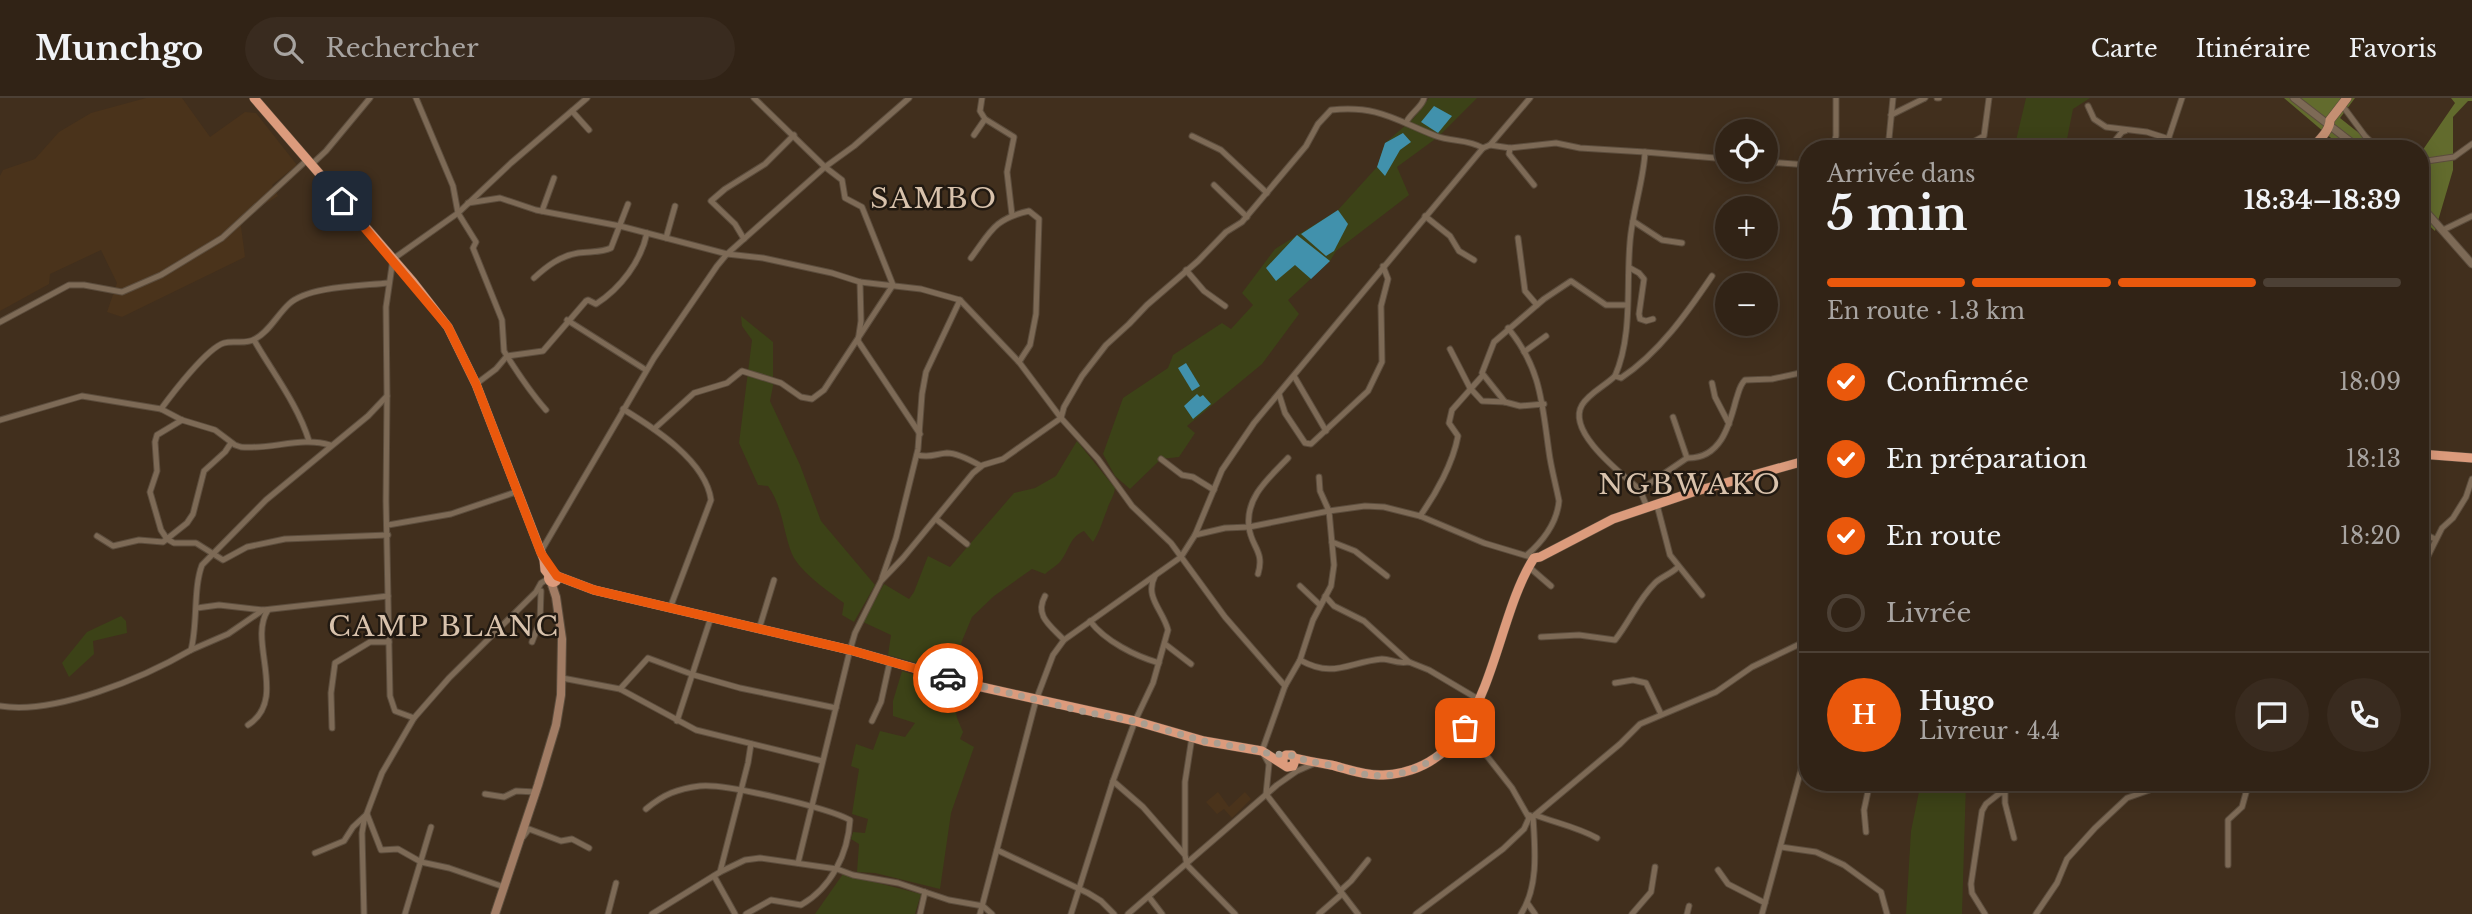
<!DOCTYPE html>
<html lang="fr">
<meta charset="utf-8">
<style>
:root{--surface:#312316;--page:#392b1f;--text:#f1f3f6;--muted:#a8a4a1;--line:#4c4035;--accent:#ea580c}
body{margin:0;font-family:"Libre Baskerville",serif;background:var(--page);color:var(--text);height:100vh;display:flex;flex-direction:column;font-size:26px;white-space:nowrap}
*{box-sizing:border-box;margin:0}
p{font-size:23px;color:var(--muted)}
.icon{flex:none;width:38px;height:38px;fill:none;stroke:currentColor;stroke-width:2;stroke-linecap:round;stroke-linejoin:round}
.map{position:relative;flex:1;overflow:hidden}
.sheet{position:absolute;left:1799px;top:42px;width:630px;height:651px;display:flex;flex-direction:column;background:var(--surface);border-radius:28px;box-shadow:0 4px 18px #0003,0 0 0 2px var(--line)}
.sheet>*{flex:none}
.fabs{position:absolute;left:1715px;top:21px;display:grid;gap:14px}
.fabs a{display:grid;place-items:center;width:63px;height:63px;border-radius:50%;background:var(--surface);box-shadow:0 4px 18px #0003,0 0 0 2px var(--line);font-size:35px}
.pin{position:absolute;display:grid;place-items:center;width:60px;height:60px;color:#fff;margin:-30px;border-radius:14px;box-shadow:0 4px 10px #0006}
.courier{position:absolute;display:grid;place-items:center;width:70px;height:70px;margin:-35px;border:5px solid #ea580c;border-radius:50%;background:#fff;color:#222;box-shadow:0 2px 9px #0007}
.head em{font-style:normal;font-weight:800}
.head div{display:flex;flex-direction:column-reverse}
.head{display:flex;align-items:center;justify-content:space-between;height:119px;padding:0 28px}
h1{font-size:46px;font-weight:800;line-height:52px}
.bar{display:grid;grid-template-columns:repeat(4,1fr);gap:10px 7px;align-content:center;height:84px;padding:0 28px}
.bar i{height:9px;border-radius:5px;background:var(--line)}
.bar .active{background:var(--accent)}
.bar p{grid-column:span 4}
.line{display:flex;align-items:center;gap:18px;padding:0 28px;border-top:2px solid var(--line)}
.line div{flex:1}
.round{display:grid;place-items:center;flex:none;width:74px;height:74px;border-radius:37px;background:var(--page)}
ol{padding:0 28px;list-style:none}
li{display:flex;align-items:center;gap:21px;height:77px}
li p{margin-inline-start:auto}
li .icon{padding:7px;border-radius:50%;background:var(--accent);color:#fff;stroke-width:4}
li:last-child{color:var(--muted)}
li i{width:38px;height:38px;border:4px solid var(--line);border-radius:50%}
header{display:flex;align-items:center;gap:42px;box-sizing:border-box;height:98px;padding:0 35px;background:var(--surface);border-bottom:2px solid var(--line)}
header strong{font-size:33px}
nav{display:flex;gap:38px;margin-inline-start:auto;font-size:24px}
.search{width:490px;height:63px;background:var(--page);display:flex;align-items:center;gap:18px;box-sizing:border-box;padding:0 24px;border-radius:38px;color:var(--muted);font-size:26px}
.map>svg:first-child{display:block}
.built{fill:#4a331b}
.green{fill:#3c4217}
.forest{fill:#626b2d}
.water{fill:#4191ac}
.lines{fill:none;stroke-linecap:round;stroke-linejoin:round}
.minor-casing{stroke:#5c4d3d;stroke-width:7}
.tertiary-casing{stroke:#5c4d3d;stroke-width:9}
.secondary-casing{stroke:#5c4d3d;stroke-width:10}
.primary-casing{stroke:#5c4d3d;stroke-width:10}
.trunk-casing{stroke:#5c4d3d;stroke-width:10}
.minor{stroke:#7d6a56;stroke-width:5}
.tertiary{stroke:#7d6a56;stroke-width:7}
.secondary{stroke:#a17c64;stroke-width:8}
.primary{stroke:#c48f72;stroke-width:9}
.trunk{stroke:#dc9b7c;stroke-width:9}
.done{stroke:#ab9e90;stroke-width:7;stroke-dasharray:0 12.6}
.route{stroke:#ea580c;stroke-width:9}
.labels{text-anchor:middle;stroke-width:5;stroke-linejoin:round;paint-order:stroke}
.quarter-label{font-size:28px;letter-spacing:2px;fill:#d8c2ac;stroke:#211911}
</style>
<header>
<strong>Munchgo</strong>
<div class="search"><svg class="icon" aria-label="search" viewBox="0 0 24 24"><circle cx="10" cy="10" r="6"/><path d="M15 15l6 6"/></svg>Rechercher</div>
<nav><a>Carte</a><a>Itinéraire</a><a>Favoris</a></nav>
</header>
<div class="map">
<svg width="2472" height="816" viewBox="0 0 2472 816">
<rect width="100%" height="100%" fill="#412f1d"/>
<g class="built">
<path d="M146 0H182L210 39 245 14 256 15 297 67 272 87 278 98 240 121 245 159 122 219 107 214 117 185 101 152 50 176 49 186 0 213V78L3 72 35 61 59 34 91 15Z"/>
<path d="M1218 694 1229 709 1245 694 1251 701 1232 720 1224 711 1217 716 1206 704Z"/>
</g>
<g class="green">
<path d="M1429 0H1477L1438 39 1397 69 1409 97 1336 153 1330 163 1288 202 1299 216 1262 266 1187 328 1195 335 1179 359 1161 361 1130 391 1115 378 1103 356 1123 300 1168 270 1173 257 1222 225 1231 231 1253 207 1242 195 1275 151 1338 112 1377 69 1385 45 1413 21Z"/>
<path d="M2026 0H2090L2073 11 2065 51H2014Z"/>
<path d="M741 218 773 244V288L770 303 800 367 821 423 875 487 854 524 842 517 844 505C828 493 800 474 792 456 783 434 783 409 768 388L758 387 739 345 752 242 742 228Z"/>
<path d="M1077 343 1115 390C1114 399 1109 404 1107 412 1102 424 1100 433 1093 444L1084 433C1069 439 1069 454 1059 465 1055 469 1049 472 1045 476L1032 471 994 498 972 519 949 574 888 557 891 537 863 524 884 486 909 501 914 494 928 458 950 469 1014 395 1035 390 1056 378Z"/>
<path d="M121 518 126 523 127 535 93 543 94 556 69 579 62 565 87 534Z"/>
<path d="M902 573 952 589 957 620 963 634 960 641 974 649 951 715 940 791 875 775 857 774 859 746 851 741 853 734 865 735 868 721 852 716 859 671 851 668 856 646 873 652 880 633 905 639 915 625 893 618V603Z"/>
<path d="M1921 684H1966L1962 816H1906L1911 733Z"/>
<path d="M843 776 921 796 915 816H815Z"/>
</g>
<g class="forest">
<path d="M2284 0H2355L2340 20 2379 51H2344Z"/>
<path d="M2451 0H2472V3H2468L2453 19V72L2435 133 2420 119V56L2455 5Z"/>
</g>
<g class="water">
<path d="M1434 8 1452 18 1438 35 1421 24Z"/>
<path d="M1403 35 1411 44 1400 52 1385 78 1377 69 1385 45Z"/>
<path d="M1338 112 1348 126 1334 153 1326 158 1301 136Z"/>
<path d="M1297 137 1330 163 1311 181 1295 167 1276 183 1266 170Z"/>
<path d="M1186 265 1200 288 1192 293 1178 270Z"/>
<path d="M1197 296 1200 299 1203 297 1211 306 1193 321 1184 308Z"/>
</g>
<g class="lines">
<g class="minor-casing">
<g id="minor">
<path d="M416 0 453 88 458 115 476 144 473 150 502 222 504 253 507 258 496 271 476 286"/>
<path d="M982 0 980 13 985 21"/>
<path d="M1937 0H1939"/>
<path d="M2342 7 2365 38 2378 51"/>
<path d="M2088 8 2094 21 2106 29 2147 34 2169 41"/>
<path d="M572 13 589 32"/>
<path d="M1891 17 1925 0"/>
<path d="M1407 23C1411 15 1423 8 1424 0"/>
<path d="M974 37 985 21 1014 39 1007 74 1012 117"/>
<path d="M1192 38 1221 52 1267 95"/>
<path d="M1490 47 1510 50 1556 45 1580 50 1645 54"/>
<path d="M1510 50 1509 56 1534 87"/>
<path d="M1832 51 1836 38V0"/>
<path d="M1888 51 1893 0"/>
<path d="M1960 51 1984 38 1989 0"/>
<path d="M2108 51 2122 34 2125 33"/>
<path d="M2165 51 2182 0"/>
<path d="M1766 64 1808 67"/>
<path d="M2420 64 2454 59 2472 46"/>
<path d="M311 67 326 53 370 0"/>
<path d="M1214 87 1247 119"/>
<path d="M468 105 500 100 536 112 620 128 727 156 763 160 832 175 860 184 921 191 960 202 1019 264 1061 320"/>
<path d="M542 113 554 80"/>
<path d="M1425 118 1450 138 1459 153 1474 162"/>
<path d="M1633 123 1662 142 1682 145"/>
<path d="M2443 132 2472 118"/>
<path d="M666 140 675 108"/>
<path d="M1518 140 1525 193 1537 207"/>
<path d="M744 141 735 126 711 103 725 91 765 66 794 37"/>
<path d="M971 160C991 133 994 121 1029 113L1039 121 1036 216 1030 247 1019 264"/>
<path d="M1630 170 1639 175 1644 181 1639 216 1640 221 1646 223 1653 221"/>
<path d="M1186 172 1204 193 1225 208"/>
<path d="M1712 178C1687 215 1659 255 1621 280L1615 278C1633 237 1626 188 1630 144 1632 115 1644 81 1645 54L1727 61"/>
<path d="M534 180C547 168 560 158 578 155 590 153 601 155 611 150L628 106"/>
<path d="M860 184 861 223 858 243 920 336"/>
<path d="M567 222 646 272"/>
<path d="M0 224 69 187H84L122 194 161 177 222 140 307 62"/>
<path d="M1508 230C1541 270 1542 305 1549 354 1551 370 1556 387 1559 403 1557 425 1543 443 1527 457"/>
<path d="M254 242C273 275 298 307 309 343"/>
<path d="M1450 251 1470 290 1482 303 1505 304 1520 308 1544 306"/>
<path d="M1524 254 1546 238"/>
<path d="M507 258 543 253 586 203 588 202 596 206C621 190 641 163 647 135"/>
<path d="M507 258C519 277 531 295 546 312"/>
<path d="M1800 275 1808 196"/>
<path d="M1294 278 1326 333"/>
<path d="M1615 278C1605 288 1589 295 1582 307 1566 334 1622 376 1640 392"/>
<path d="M1712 285 1715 299 1729 326"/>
<path d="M1279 296 1285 315 1305 345 1311 346 1368 293 1382 264 1381 208 1388 181 1383 168"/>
<path d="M387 298 386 403 390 598 395 613 414 620"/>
<path d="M1505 304 1482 275 1494 244 1544 201 1571 183 1606 207H1627"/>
<path d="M161 311C172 296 207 250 224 245 234 242 245 247 255 241 269 234 277 217 289 206 308 188 362 188 388 185"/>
<path d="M623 311C654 330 706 363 711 402L670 510"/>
<path d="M1673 319 1687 360C1720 361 1729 329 1736 302 1739 294 1739 288 1745 282L1772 281 1800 275 1808 276"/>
<path d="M1061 320 1064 309 1082 278 1106 247 1129 226 1147 207 1198 163 1226 134 1242 124 1306 48 1318 26 1331 12C1378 7 1395 22 1436 38 1452 44 1468 41 1483 50"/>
<path d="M0 322 82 298 161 311 182 322 215 332 235 347 241 349C271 352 302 338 330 347"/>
<path d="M182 322 157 337 155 344 157 373 150 394 161 432 167 441 174 445H196L223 462 247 449 285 441 388 437"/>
<path d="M654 331 694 295 727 285 742 273 781 285 801 299 812 301 824 292 893 187 862 109 845 100 842 82 825 69 754 0"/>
<path d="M917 357C932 360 934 356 947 355 958 355 972 363 981 368"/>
<path d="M1161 361 1182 377 1193 379 1214 392"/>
<path d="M1657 407 1670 457 1702 497"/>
<path d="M1647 409 1640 392 1687 360"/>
<path d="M1420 418C1436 396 1453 365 1458 338L1449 325 1452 312 1483 277"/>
<path d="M936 421 967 446"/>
<path d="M388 427 451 416 516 394"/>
<path d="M2420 434 2435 441"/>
<path d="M1195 437 1225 430 1249 429 1329 413 1320 393 1319 379"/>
<path d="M97 438 113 448 139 442 163 444 187 425 193 416 204 373 225 354 231 345"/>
<path d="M1332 444 1355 453 1387 478"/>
<path d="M540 455 654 260 717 168 727 156 825 69 854 48 909 0"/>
<path d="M2423 468 2442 430 2453 420 2466 399 2472 381"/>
<path d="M1529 469 1551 488"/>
<path d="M1258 476C1265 453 1251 449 1249 429 1245 399 1270 379 1288 360"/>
<path d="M882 480 896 440 918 351 922 296 926 274 960 202"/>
<path d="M1300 488 1320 507"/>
<path d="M1045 498C1034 518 1051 528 1064 542"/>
<path d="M1325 498 1334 508 1364 523 1409 564 1429 572 1478 601"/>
<path d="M197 510 219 507 263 512"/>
<path d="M1090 523C1105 543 1135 558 1159 565"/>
<path d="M759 531 774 482"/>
<path d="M1541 539 1579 537 1615 542C1630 523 1638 502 1655 485 1661 479 1671 476 1678 469"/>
<path d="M532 544 540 523 541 493"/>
<path d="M1165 546 1191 566"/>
<path d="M191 552 228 536 263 512 388 498"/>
<path d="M1300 562C1334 581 1348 564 1382 561 1392 561 1394 566 1409 564"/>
<path d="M562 580 620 591 696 632 822 663"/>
<path d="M1615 585 1633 582 1646 585 1661 616"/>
<path d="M620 591 648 560 694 577 740 590 836 610"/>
<path d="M0 608C55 617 143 580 191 552 198 525 193 491 202 467L266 402 368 318 387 298 386 209 393 161 458 115 511 65 587 0"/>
<path d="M677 623 711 519"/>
<path d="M872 623 881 604 890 563"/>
<path d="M248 627C289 601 247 543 268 512"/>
<path d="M332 630 331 595 335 565 370 544H389"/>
<path d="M1465 630 1512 690 1529 720V717L1533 719 1535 717 1620 646 1640 626 1716 594 1752 569 1808 542"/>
<path d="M1192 639 1185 684V757L1187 767 1235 816"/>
<path d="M1113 683 1143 709 1184 756"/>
<path d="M2005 684V705L2014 740"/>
<path d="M485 696 504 699 516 693 536 694"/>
<path d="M646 711C664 696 677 691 700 688 725 685 828 710 850 722 848 756 831 790 801 807L771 802 746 816"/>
<path d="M1535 717C1556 725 1577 729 1597 740"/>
<path d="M1866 734 1864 712 1870 684"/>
<path d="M523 739 529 731 561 743 572 741 589 750"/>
<path d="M1781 749 1816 754 1844 767 1881 794 1887 816"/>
<path d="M997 752 1088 795 1101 803 1114 816"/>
<path d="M315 755 344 743 353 729 367 716 381 752 398 751 421 764 449 770 504 789"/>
<path d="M798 765 850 552 855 535 881 483 903 460 973 375 983 367 1003 361 1061 320 1098 361 1132 408 1171 445 1225 519 1285 588"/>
<path d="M2228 767V722L2242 709 2249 684"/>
<path d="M1718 772 1728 786 1765 805"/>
<path d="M720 774 748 665 751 646"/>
<path d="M714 778 735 816"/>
<path d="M1340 793 1351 783 1368 762"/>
<path d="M1149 799 1162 816"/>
<path d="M1528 806 1535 816"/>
<path d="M364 816 362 735 364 723 382 675 414 620 449 580 536 494 541 485 548 481"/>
<path d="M405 816 431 729"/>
<path d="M608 816 616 785"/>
<path d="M652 816 720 774 745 762 760 760 837 771 853 777 898 785 949 802 983 808 992 816"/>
<path d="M920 816 925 794"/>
<path d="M980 816 1036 602 1053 557 1064 542 1181 459 1195 437 1222 372 1254 325 1483 50 1490 47 1530 0"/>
<path d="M1071 816 1113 683 1135 623 1153 585 1168 532C1163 512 1144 499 1155 478"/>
<path d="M1128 816 1277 687 1297 673 1313 666"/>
<path d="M1319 816 1342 796"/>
<path d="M1358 816 1266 696 1269 666 1262 653 1285 588 1300 562 1313 522 1331 488 1334 467 1329 413 1365 408 1384 409 1420 418 1484 445 1534 460"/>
<path d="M1416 816 1503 751 1524 731 1529 720"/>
<path d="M1521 816C1539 788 1535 750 1533 719"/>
<path d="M1632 816 1651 794 1655 769"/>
<path d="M1687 816 1689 808"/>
<path d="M1762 816 1808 646"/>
<path d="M1985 816 1972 795 1971 786 1982 713 1986 706 2000 695H2004"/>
<path d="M2036 816 2057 785 2067 761 2095 730 2127 700 2158 689 2164 684"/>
</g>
</g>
<g class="tertiary-casing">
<g id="tertiary">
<path d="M2294 0 2360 51"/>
<path d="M2420 107 2472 166"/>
</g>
</g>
<g class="secondary-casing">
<path id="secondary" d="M495 816 538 687 556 627 561 597 562 541 556 499 551 484"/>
</g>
<g class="primary-casing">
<path id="primary" d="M2311 51C2318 43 2330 33 2330 22L2347 0"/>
</g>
<g class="trunk-casing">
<g id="trunk">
<path d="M254 0 413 184 448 229 476 286 544 462 545 472 549 477"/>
<path d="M2420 356 2472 360"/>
<circle cx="553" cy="480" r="4.5"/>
<path d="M557 478 594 492 850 552 977 588 1135 623 1204 643 1262 653 1287 669 1293 668 1295 662 1292 657H1286L1283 659V665"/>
<path d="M1295 660C1307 663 1319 665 1331 667 1348 671 1365 678 1383 677 1493 672 1489 530 1534 460L1540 459 1613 421 1693 394 1808 362"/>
</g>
</g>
<use href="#minor" class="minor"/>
<use href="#tertiary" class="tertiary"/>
<use href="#secondary" class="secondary"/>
<use href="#primary" class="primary"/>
<use href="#trunk" class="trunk"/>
</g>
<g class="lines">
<path class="done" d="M948 580 1090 615 1135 623 1204 643 1262 653C1273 659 1284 654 1293 658 1305 663 1316 664 1329 667 1344 670 1357 676 1372 677 1409 681 1445 659 1465 630"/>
<path class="route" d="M342 103 448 229 476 286 541 455 557 478 594 492 850 552 948 580"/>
</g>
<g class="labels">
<g class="quarter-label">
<text x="934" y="110">SAMBO</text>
<text x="1690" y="396">NGBWAKO</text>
<text x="444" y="538">CAMP BLANC</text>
</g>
</g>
</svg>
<div class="fabs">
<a><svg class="icon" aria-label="locate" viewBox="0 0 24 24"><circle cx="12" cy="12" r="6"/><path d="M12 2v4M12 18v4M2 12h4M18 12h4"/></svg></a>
<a>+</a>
<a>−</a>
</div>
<div class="pin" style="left:1465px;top:630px;background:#ea580c"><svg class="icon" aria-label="bag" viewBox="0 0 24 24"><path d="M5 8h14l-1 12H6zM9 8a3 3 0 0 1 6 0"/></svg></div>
<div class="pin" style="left:342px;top:103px;background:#1f2937"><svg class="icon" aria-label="home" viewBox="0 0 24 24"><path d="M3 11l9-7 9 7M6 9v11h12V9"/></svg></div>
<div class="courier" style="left:948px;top:580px"><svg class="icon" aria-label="car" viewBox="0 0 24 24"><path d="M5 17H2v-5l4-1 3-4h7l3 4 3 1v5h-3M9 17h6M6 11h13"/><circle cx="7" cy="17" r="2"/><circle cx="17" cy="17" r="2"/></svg></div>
<section class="sheet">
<div class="head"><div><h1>5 min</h1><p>Arrivée dans</p></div><em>18:34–18:39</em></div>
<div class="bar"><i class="active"></i><i class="active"></i><i class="active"></i><i></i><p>En route · 1.3 km</p></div>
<ol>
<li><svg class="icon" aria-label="check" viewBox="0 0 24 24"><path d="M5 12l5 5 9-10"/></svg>Confirmée<p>18:09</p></li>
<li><svg class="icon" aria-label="check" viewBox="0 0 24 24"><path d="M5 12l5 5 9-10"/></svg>En préparation<p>18:13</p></li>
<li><svg class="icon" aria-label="check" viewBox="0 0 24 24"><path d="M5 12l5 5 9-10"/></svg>En route<p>18:20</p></li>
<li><i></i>Livrée</li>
</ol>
<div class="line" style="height:126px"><b class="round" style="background:var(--accent);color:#fff">H</b><div><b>Hugo</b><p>Livreur · 4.4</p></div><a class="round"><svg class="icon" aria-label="chat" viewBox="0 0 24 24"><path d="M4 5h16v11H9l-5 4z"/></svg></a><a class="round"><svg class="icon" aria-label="phone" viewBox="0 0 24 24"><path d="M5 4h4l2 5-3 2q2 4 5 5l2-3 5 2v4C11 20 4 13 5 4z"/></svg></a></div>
</section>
</div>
